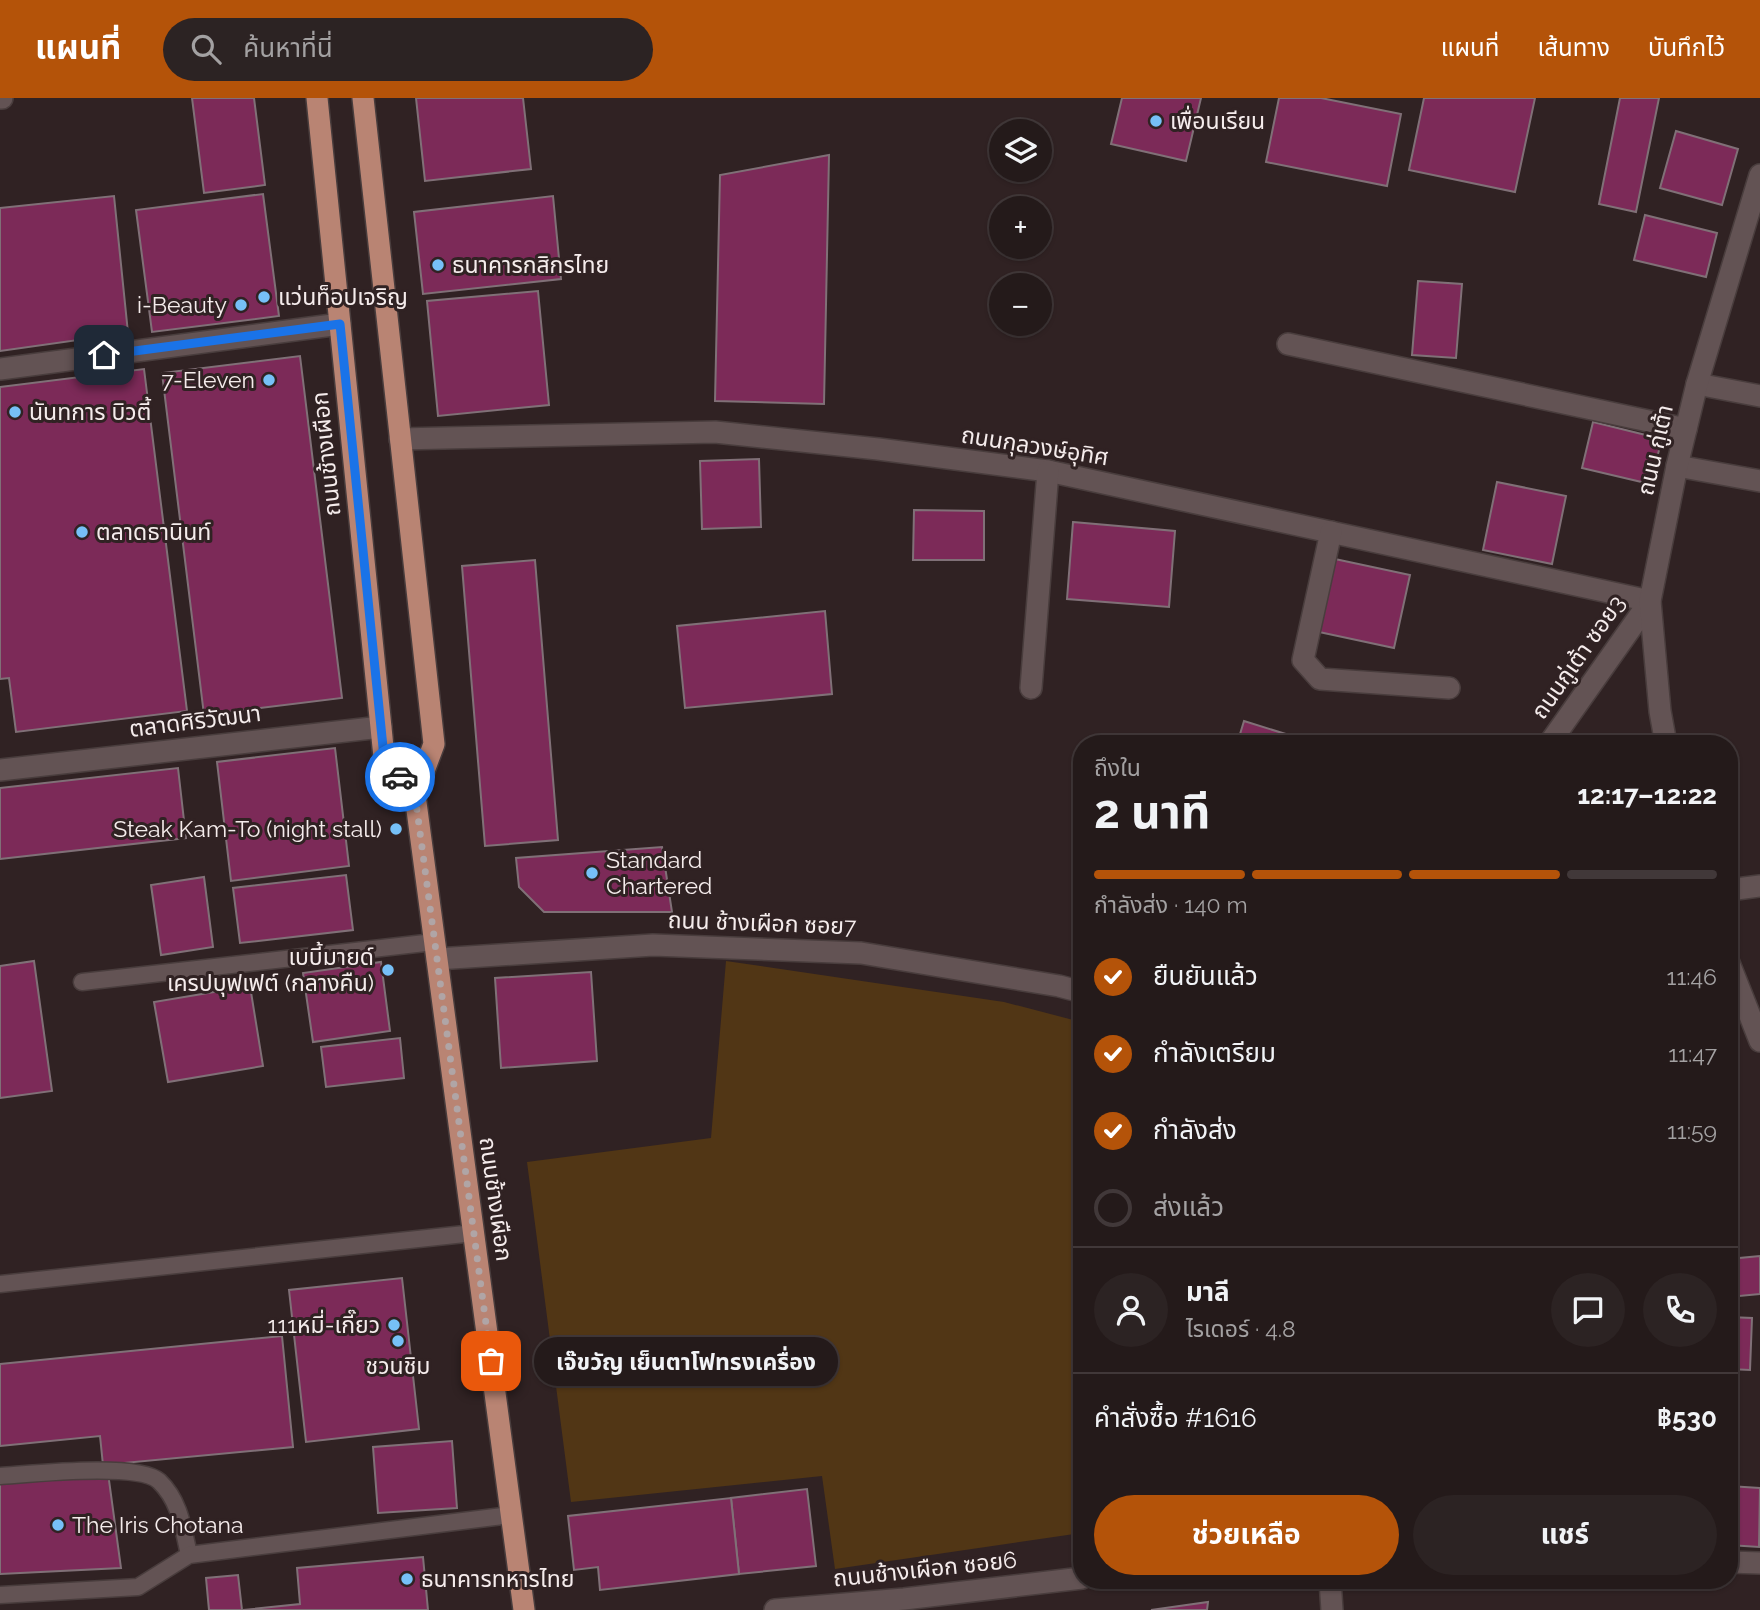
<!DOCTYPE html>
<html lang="th">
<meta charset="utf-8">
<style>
:root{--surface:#241a1a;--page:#2c2323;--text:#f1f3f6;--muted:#a3a1a2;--line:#413839;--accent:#b45309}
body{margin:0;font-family:Raleway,"Noto Sans Thai",sans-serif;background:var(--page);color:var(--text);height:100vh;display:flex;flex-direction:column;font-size:26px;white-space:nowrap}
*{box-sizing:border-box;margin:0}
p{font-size:23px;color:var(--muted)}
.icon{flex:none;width:38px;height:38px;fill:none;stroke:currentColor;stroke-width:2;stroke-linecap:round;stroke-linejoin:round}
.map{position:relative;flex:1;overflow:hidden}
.sheet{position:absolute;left:1073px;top:637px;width:665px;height:854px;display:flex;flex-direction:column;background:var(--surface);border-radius:28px;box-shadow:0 2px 5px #0004,0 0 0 2px var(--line)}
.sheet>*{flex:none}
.buttons{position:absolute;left:989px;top:21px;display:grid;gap:14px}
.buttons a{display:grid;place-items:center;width:63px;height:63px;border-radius:50%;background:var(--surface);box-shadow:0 2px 5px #0004,0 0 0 2px var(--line);font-size:35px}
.pin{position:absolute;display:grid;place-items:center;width:60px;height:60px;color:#fff;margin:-30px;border-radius:14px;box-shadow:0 4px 10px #0006}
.courier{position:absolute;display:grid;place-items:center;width:70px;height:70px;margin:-35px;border:5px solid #1a73e8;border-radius:50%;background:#fff;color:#222;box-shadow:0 2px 9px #0007}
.bubble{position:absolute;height:49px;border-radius:24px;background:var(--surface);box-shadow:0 2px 5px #0004,0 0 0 2px var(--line);font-size:23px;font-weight:700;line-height:49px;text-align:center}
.summary em{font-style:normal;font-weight:700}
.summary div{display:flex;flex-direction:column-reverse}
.summary{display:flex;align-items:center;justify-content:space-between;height:119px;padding:0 21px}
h1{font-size:46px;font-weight:700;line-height:52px}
.bar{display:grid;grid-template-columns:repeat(4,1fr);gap:10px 7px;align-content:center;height:84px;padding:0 21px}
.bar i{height:9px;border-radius:5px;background:var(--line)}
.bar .current{background:var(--accent)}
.bar p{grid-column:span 4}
.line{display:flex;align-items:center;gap:18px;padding:0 21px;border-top:2px solid var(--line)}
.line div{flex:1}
.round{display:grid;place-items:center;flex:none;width:74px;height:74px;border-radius:37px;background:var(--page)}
ol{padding:0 21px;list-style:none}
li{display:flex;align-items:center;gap:21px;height:77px}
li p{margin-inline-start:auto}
li .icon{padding:7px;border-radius:50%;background:var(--accent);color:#fff;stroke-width:4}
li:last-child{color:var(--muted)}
li i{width:38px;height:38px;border:4px solid var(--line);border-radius:50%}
.button{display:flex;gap:14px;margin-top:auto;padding:14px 21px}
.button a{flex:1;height:80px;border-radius:42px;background:var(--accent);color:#fff;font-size:28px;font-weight:700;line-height:80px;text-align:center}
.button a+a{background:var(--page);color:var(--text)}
header{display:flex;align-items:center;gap:42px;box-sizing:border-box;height:98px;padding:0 35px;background:var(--accent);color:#fff}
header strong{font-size:33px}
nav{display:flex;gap:38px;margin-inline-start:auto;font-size:24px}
.search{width:490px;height:63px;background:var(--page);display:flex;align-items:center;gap:18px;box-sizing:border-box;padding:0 24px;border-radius:38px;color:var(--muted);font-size:26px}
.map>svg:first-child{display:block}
.green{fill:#513615}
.building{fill:#7c2a58;stroke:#807077;stroke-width:2}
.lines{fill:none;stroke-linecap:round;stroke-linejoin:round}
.lane-casing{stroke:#493d3d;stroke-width:19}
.street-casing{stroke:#493d3d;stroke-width:24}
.primary-casing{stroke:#493d3d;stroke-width:24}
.lane{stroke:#635354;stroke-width:16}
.street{stroke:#635354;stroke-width:21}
.primary{stroke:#b98473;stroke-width:21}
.done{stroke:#b0a5a6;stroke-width:7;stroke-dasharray:0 12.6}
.route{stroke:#1a73e8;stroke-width:9}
.poi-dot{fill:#76c0f7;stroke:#302223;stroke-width:2.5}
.labels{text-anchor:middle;stroke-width:6;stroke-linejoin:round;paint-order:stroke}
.poi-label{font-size:23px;fill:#f5ecec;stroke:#302223;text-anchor:start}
.street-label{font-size:23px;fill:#f5ecec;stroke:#302223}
</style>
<header>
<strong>แผนที่</strong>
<div class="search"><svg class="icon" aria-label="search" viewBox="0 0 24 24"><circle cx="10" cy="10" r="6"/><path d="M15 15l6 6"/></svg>ค้นหาที่นี่</div>
<nav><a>แผนที่</a><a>เส้นทาง</a><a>บันทึกไว้</a></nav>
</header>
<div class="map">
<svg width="1760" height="1512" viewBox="0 0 1760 1512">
<rect width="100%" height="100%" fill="#302223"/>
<path class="green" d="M726 863 1004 904 1081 924V1435L835 1471 822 1378 571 1404 527 1064 711 1040Z"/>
<g class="building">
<path d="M192 0H254L265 87 204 95Z"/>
<path d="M416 0H523L531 71 425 83Z"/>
<path d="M1122 0H1201L1186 63 1111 46Z"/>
<path d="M1279 0H1321L1401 16 1387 88 1266 64Z"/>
<path d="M1424 0H1535L1515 94 1409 72Z"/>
<path d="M1620 0H1659L1636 114 1599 106Z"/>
<path d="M1676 33 1738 51 1722 107 1660 90Z"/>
<path d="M829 57 824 306 715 303 720 77Z"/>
<path d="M263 96 279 218 152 234 136 112Z"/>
<path d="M114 98 128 235 0 253V110Z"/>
<path d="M553 98 561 181 423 196 414 114Z"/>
<path d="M1645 117 1717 135 1706 179 1634 162Z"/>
<path d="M1418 183 1462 186 1456 260 1412 257Z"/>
<path d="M538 193 549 307 438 318 427 203Z"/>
<path d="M300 258 342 600 204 617 162 275Z"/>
<path d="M144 271 187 613 16 634 9 580 0 581V289Z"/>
<path d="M1593 324 1662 341 1650 386 1582 370Z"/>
<path d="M759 361 761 429 702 431 700 363Z"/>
<path d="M1497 384 1566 398 1552 466 1483 452Z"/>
<path d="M914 412 984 413V462H913Z"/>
<path d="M1073 424 1175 433 1169 509 1067 501Z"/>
<path d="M1335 461 1410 477 1394 550 1319 534Z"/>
<path d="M535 462 558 742 485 748 462 468Z"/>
<path d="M825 513 832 596 685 610 677 528Z"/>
<path d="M1244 623 1318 646H1237Z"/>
<path d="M335 650 349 768 231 783 217 664Z"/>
<path d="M178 670 186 740 0 761V690Z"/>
<path d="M662 749 672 814H544L519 789 516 760Z"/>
<path d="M346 777 353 832 240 845 233 790Z"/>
<path d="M204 779 213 849 161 857 151 787Z"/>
<path d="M34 863 52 993 0 1000V868Z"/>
<path d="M381 864 390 933 313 944 303 875Z"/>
<path d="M591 874 597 963 501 970 495 880Z"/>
<path d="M250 888 263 968 168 984 154 904Z"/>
<path d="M400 940 404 980 326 989 321 949Z"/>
<path d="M1729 1064H1736L1734 1129H1729Z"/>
<path d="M1760 1158V1196L1729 1199V1161Z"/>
<path d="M402 1180 419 1331 306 1344 289 1192Z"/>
<path d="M1729 1219 1752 1220 1750 1272 1729 1271Z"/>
<path d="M282 1238 293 1349 103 1367 100 1338 0 1348V1266Z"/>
<path d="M452 1343 457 1410 378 1415 373 1349Z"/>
<path d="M108 1375 121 1470 0 1476V1384Z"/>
<path d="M1729 1388 1760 1390 1759 1449 1729 1447Z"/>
<path d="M807 1391 816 1468 739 1476 731 1400Z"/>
<path d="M731 1400 739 1476 600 1492 598 1469 574 1472 568 1418Z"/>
<path d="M423 1459 428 1512H243L300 1506 297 1470Z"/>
<path d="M238 1477 242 1512H209L206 1480Z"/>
<path d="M1208 1504 1207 1512H1151Z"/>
</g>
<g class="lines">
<g class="lane-casing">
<g id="lane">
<path d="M82 884 434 844"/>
<path d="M0 1186 474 1135"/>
<path d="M0 1378C31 1376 138 1364 159 1383 180 1403 183 1430 189 1457"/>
<path d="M0 1497 138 1489 189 1457 511 1417"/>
</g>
</g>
<g class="street-casing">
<g id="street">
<path d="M0 0H2"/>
<path d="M1288 246 1686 331"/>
<path d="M0 271 340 226"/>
<path d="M1697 286 1760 298"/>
<path d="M400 341 715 334 878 351 1048 373 1650 503 1549 646"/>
<path d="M1677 368 1760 383"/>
<path d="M1331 434 1303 562 1320 581 1449 590"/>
<path d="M1031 590 1048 373"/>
<path d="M1666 646 1660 613 1650 503 1677 368 1697 286 1760 77"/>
<path d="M0 672 381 629"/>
<path d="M1729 792 1760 788"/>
<path d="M437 861 653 847 861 855 1059 888 1082 894"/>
<path d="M1729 865 1760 943"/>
<path d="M1729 1464 1760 1465"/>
<path d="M1330 1482 1332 1512"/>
<path d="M775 1512 904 1501 1082 1480"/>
</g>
</g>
<g class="primary-casing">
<g id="primary">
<path d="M317 0 384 659 415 697"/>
<path d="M363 0 434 646 415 697 524 1512"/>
</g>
</g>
<use href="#lane" class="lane"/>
<use href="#street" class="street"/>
<use href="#primary" class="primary"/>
</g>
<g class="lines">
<path class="done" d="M400 679 415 697 491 1263"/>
<path class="route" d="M104 257 340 226 384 659 400 679"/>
</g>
<g class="poi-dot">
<circle cx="1156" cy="23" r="7"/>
<circle cx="438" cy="167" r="7"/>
<circle cx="264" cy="199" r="7"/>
<circle cx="241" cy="207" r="7"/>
<circle cx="269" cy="282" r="7"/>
<circle cx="15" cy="314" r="7"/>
<circle cx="82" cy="434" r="7"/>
<circle cx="396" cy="731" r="7"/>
<circle cx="592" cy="775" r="7"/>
<circle cx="388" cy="872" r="7"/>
<circle cx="394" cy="1227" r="7"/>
<circle cx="398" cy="1243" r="7"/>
<circle cx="58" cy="1427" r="7"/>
<circle cx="407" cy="1481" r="7"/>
</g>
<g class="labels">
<g class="poi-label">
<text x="1170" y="31">เพื่อนเรียน</text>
<text x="452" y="175">ธนาคารกสิกรไทย</text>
<text x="278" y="207">แว่นท็อปเจริญ</text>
<text x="227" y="215" text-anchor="end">i-Beauty</text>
<text x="255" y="290" text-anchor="end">7-Eleven</text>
<text x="29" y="322">นันทการ บิวตี้</text>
<text x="96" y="442">ตลาดธานินท์</text>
<text x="382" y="739" text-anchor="end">Steak Kam-To (night stall)</text>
<text x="606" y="770">Standard<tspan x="606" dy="26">Chartered</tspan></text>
<text x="374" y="867" text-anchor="end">เบบี้มายด์<tspan x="374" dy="26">เครปบุฟเฟต์ (กลางคืน)</tspan></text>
<text x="380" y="1235" text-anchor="end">111หมี่-เกี๊ยว</text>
<text x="398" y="1276" text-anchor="middle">ชวนชิม</text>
<text x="72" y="1435">The Iris Chotana</text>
<text x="421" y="1489">ธนาคารทหารไทย</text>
</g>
<g class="street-label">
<text transform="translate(1035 348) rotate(9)" y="8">ถนนกุลวงษ์อุทิศ</text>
<text transform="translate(1655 352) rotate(-77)" y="8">ถนน กู่เต้า</text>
<text transform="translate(326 356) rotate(-96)" y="8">ถนนช้างเผือก</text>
<text transform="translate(1578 559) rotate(-55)" y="8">ถนนกู่เต้า ซอย3</text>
<text transform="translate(195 623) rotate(-7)" y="8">ตลาดศิริวัฒนา</text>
<text transform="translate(762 825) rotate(2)" y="8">ถนน ช้างเผือก ซอย7</text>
<text transform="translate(496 1101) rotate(82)" y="8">ถนนช้างเผือก</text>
<text transform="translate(925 1471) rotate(-6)" y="8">ถนนช้างเผือก ซอย6</text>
</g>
</g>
</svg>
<div class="buttons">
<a><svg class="icon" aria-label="layers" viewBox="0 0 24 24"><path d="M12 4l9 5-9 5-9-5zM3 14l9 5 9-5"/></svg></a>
<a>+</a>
<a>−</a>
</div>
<div class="pin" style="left:491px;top:1263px;background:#ea580c"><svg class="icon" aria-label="bag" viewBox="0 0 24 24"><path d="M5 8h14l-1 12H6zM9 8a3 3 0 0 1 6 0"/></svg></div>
<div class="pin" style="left:104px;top:257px;background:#1f2937"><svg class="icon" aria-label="home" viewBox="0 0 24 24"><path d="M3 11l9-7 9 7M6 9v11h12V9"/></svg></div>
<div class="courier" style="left:400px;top:679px"><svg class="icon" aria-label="car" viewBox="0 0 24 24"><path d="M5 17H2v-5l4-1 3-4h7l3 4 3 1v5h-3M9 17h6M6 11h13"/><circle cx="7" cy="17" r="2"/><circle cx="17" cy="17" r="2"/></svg></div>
<div class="bubble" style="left:534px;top:1239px;width:304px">เจ๊ขวัญ เย็นตาโฟทรงเครื่อง</div>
<section class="sheet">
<div class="summary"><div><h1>2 นาที</h1><p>ถึงใน</p></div><em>12:17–12:22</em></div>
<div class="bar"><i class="current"></i><i class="current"></i><i class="current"></i><i></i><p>กำลังส่ง · 140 m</p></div>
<ol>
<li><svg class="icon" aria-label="check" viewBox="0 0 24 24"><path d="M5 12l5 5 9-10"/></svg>ยืนยันแล้ว<p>11:46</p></li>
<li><svg class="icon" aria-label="check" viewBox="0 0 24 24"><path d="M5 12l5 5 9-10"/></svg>กำลังเตรียม<p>11:47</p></li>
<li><svg class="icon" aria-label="check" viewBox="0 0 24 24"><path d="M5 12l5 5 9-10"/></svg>กำลังส่ง<p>11:59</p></li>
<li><i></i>ส่งแล้ว</li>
</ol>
<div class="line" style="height:126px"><a class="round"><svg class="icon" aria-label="person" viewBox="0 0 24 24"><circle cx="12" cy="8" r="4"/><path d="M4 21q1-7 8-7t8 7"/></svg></a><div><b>มาลี</b><p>ไรเดอร์ · 4.8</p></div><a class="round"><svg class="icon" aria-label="chat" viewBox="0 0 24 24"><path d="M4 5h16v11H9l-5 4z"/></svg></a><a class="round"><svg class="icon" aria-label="phone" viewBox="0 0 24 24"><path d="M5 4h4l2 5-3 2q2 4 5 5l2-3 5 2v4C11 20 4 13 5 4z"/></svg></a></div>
<div class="line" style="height:91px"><div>คำสั่งซื้อ #1616</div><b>฿530</b></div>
<div class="button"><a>ช่วยเหลือ</a><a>แชร์</a></div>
</section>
</div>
